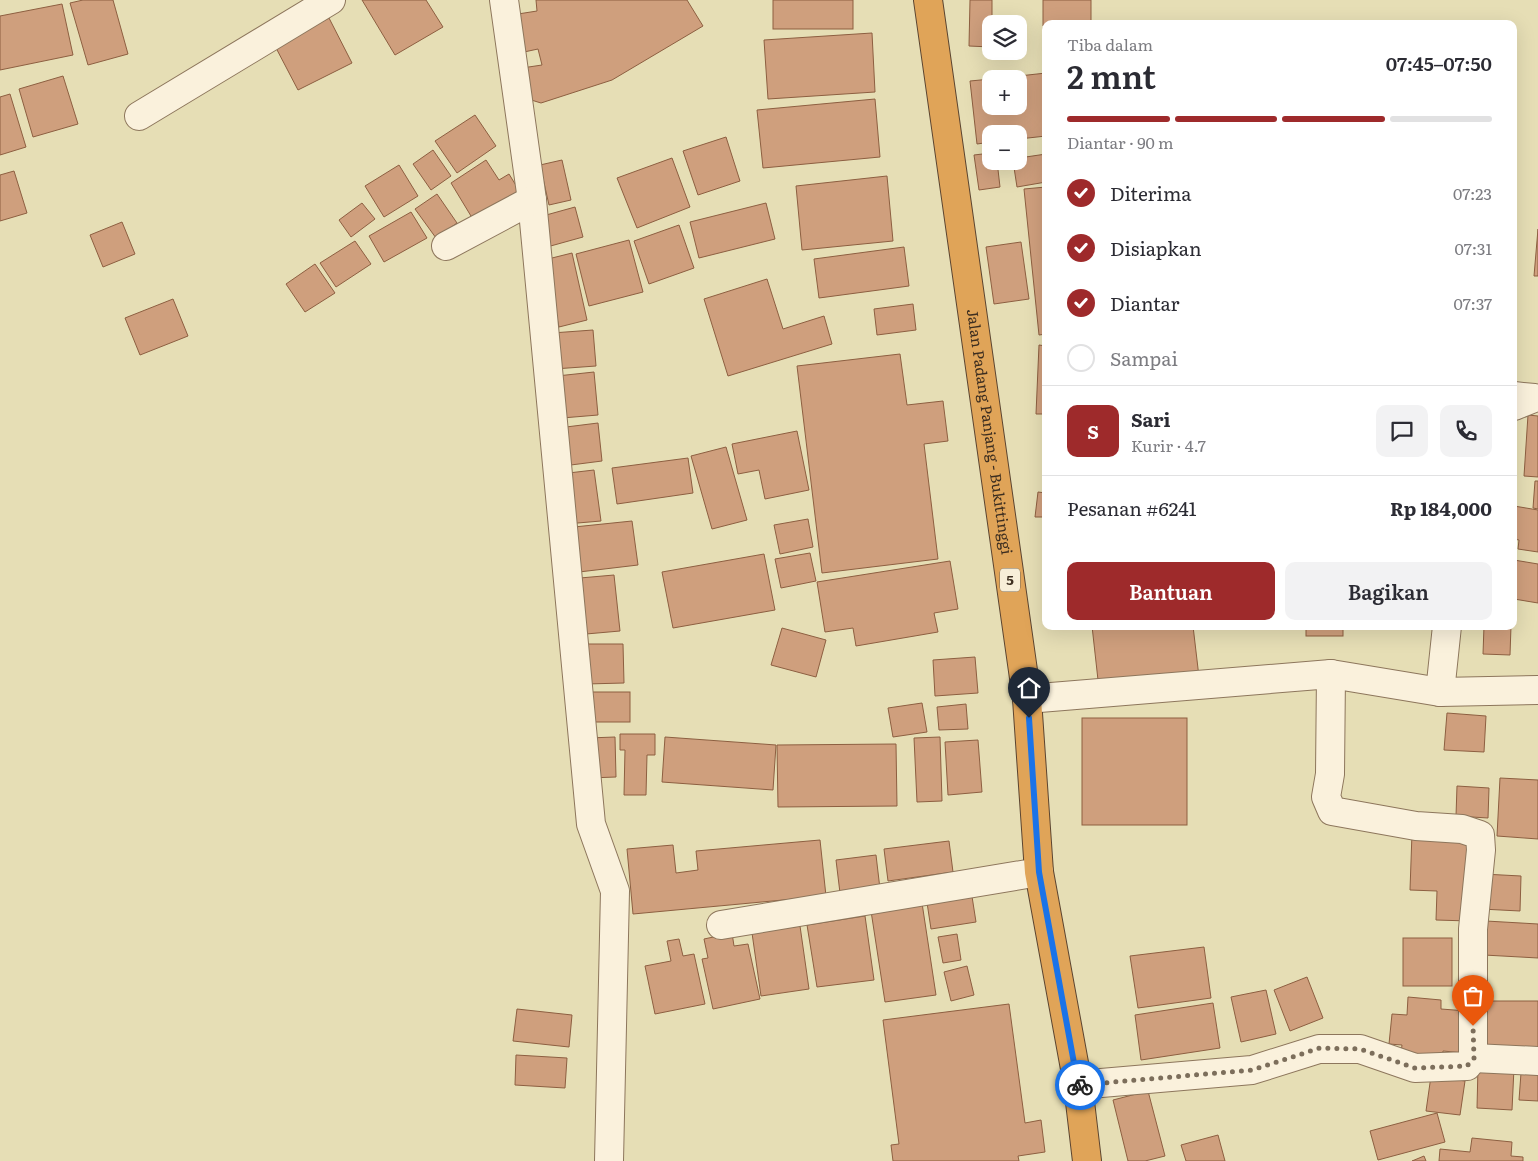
<!DOCTYPE html>
<html lang="id">
<meta charset="utf-8">
<style>
:root{--surface:#fff;--page:#f2f2f3;--text:#2b2b33;--muted:#7c7c81;--line:#e1e1e2;--accent:#9e2a2b}
body{margin:0;font-family:Literata,serif;background:var(--page);color:var(--text);height:100vh;display:flex;flex-direction:column;font-size:19px;white-space:nowrap}
*{box-sizing:border-box;margin:0}
p{font-size:16px;color:var(--muted)}
.icon{flex:none;width:28px;height:28px;fill:none;stroke:currentColor;stroke-width:2;stroke-linecap:round;stroke-linejoin:round}
.map{position:relative;flex:1;overflow:hidden}
.side{position:absolute;left:1042px;top:20px;width:475px;height:610px;display:flex;flex-direction:column;background:var(--surface);border-radius:10px;box-shadow:0 5px 20px #0002}
.side>*{flex:none}
.tools{position:absolute;left:982px;top:15px;display:grid;gap:10px}
.tools a{display:grid;place-items:center;width:45px;height:45px;border-radius:10px;background:var(--surface);box-shadow:0 5px 20px #0002;font-size:25px}
.pin{position:absolute;display:grid;place-items:center;width:42px;height:42px;color:#fff;margin:-51px -21px;border-radius:50% 50% 50% 0;rotate:-45deg;box-shadow:0 0 5px #0007}
.pin .icon{rotate:45deg}
.courier{position:absolute;display:grid;place-items:center;width:50px;height:50px;margin:-25px;border:4px solid #1a73e8;border-radius:50%;background:#fff;color:#222;box-shadow:0 1px 6px #0007}
.summary em{font-style:normal;font-weight:600}
.summary div{display:flex;flex-direction:column-reverse}
.summary{display:flex;align-items:center;justify-content:space-between;height:85px;padding:0 25px}
h1{font-size:32px;font-weight:600;line-height:38px}
.bar{display:grid;grid-template-columns:repeat(4,1fr);gap:8px 5px;align-content:center;height:60px;padding:0 25px}
.bar i{height:6px;border-radius:4px;background:var(--line)}
.bar .active{background:var(--accent)}
.bar p{grid-column:span 4}
.line{display:flex;align-items:center;gap:12px;padding:0 25px;border-top:1px solid var(--line)}
.line div{flex:1}
.round{display:grid;place-items:center;flex:none;width:52px;height:52px;border-radius:10px;background:var(--page)}
ol{padding:0 25px;list-style:none}
li{display:flex;align-items:center;gap:15px;height:55px}
li p{margin-inline-start:auto}
li .icon{padding:5px;border-radius:50%;background:var(--accent);color:#fff;stroke-width:4}
li:last-child{color:var(--muted)}
li i{width:28px;height:28px;border:2px solid var(--line);border-radius:50%}
.primary-button{display:flex;gap:10px;margin-top:auto;padding:10px 25px}
.primary-button a{flex:1;height:58px;border-radius:10px;background:var(--accent);color:#fff;font-size:20px;font-weight:600;line-height:58px;text-align:center}
.primary-button a+a{background:var(--page);color:var(--text)}
.map>svg:first-child{display:block}
.farmland{fill:#e6deb5;fill-rule:evenodd}
.building{fill:#cf9f7d;stroke:#8d5f41}
.lines{fill:none;stroke-linecap:round;stroke-linejoin:round}
.minor-casing{stroke:#8d765c;stroke-width:30}
.highway-casing{stroke:#5b4430;stroke-width:30}
.minor{stroke:#faf1dc;stroke-width:28}
.highway{stroke:#e0a458;stroke-width:28}
.done{stroke:#7c6e5b;stroke-width:5;stroke-dasharray:0 9}
.route{stroke:#1a73e8;stroke-width:6}
.labels{text-anchor:middle;stroke-width:4;stroke-linejoin:round;paint-order:stroke}
.shield{fill:#f7eed8;stroke:#756857;stroke-width:1}
.shield-label{font-size:14px;font-weight:bold;fill:#3d2e20}
.street-label{font-size:15px;fill:#3d2e20;stroke:#f7eed8}
</style>
<div class="map">
<svg width="1538" height="1161" viewBox="0 0 1538 1161">
<rect width="100%" height="100%" fill="#f0e4c8"/>
<path class="farmland" d="M0 0H1538V1161H0ZM991 24H1019V51H991ZM1046 24H1514V626H1046ZM991 79H1019V106H991ZM991 134H1019V161H991Z"/>
<g class="building">
<path d="M83 0H113L128 54 88 65 70 3Z"/>
<path d="M362 0H426L443 27 395 55Z"/>
<path d="M536 0H687L703 26 612 80 541 103 528 99 522 68 542 65 538 49 524 52 518 14 537 11Z"/>
<rect x="773" y="0" width="80" height="29"/>
<path d="M970 0H992V16H1002V24H991V47L969 46Z"/>
<path d="M1043 0H1091V24H1046V26H1043Z"/>
<path d="M62 4 73 55 0 70V16Z"/>
<path d="M329 18 352 63 298 90 275 46Z"/>
<path d="M872 33 875 92 768 99 764 40Z"/>
<path d="M1046 73V136L1019 139V134H991V142L977 144 970 81 991 79V106H1019V79H992Z"/>
<path d="M63 76 78 124 33 137 19 89Z"/>
<path d="M10 94 26 147 0 155V97Z"/>
<path d="M875 99 880 157 763 168 757 110Z"/>
<path d="M475 115 496 146 457 173 435 141Z"/>
<path d="M726 137 740 181 698 195 683 151Z"/>
<path d="M433 150 451 176 431 190 413 164Z"/>
<path d="M991 153V161H997L1000 187 979 190 974 155Z"/>
<path d="M1046 154V182L1017 187 1013 161H1019V158Z"/>
<path d="M672 158 690 207 637 228 617 178Z"/>
<path d="M486 160 499 180 509 174 520 192 474 221 451 183Z"/>
<path d="M562 160 571 200 549 205 540 165Z"/>
<path d="M399 165 418 196 384 217 365 186Z"/>
<path d="M14 171 27 213 0 221V175Z"/>
<path d="M887 176 893 241 802 250 796 186Z"/>
<path d="M1046 187V334L1039 335 1024 189Z"/>
<path d="M437 194 457 223 436 238 415 209Z"/>
<path d="M362 203 375 219 351 237 339 220Z"/>
<path d="M766 203 775 239 699 258 690 222Z"/>
<path d="M575 207 583 237 547 247 539 217Z"/>
<path d="M411 212 427 238 384 262 369 236Z"/>
<path d="M122 222 135 254 103 267 90 235Z"/>
<path d="M679 225 694 268 649 284 634 241Z"/>
<path d="M1538 229V276H1534Z"/>
<path d="M629 240 643 292 589 306 576 254Z"/>
<path d="M355 241 371 264 336 287 320 263Z"/>
<path d="M1021 242 1029 299 994 304 986 247Z"/>
<path d="M904 247 909 286 819 298 814 259Z"/>
<path d="M572 253 587 320 559 327 544 260Z"/>
<path d="M315 264 335 293 305 312 286 284Z"/>
<path d="M767 279 783 329 824 316 832 344 728 376 704 299Z"/>
<path d="M173 299 188 336 140 355 125 318Z"/>
<path d="M913 304 916 330 877 335 874 309Z"/>
<path d="M593 330 596 366 554 369 552 333Z"/>
<path d="M1039 345 1046 346V414H1036Z"/>
<path d="M900 354 907 405 943 401 948 441 924 444 938 559 822 573 797 366Z"/>
<path d="M594 372 598 415 562 418 557 376Z"/>
<path d="M1528 415 1538 416V477L1524 476Z"/>
<path d="M598 423 602 461 563 466 558 428Z"/>
<path d="M797 431 809 490 765 499 759 470 738 474 732 444Z"/>
<path d="M726 447 747 520 712 529 691 456Z"/>
<path d="M688 458 693 493 617 504 612 468Z"/>
<path d="M594 470 601 521 566 524 560 474Z"/>
<path d="M1535 481H1538V509L1533 508Z"/>
<path d="M1038 492 1046 493V517H1035Z"/>
<path d="M1514 506 1538 510V552L1518 549 1519 540 1514 539Z"/>
<path d="M808 519 813 547 780 554 774 525Z"/>
<path d="M632 521 638 565 579 572 574 527Z"/>
<path d="M810 553 816 581 781 588 775 559Z"/>
<path d="M764 554 775 610 673 628 662 572Z"/>
<path d="M1514 560 1538 564V603L1514 599Z"/>
<path d="M950 561 958 609 934 613 938 632 856 646 853 628 825 632 817 582Z"/>
<path d="M614 575 620 631 586 634 580 578Z"/>
<path d="M1092 626H1193L1199 677 1099 689Z"/>
<rect x="1306" y="626" width="37" height="10"/>
<path d="M1484 626H1511L1510 655 1483 654Z"/>
<path d="M782 628 826 640 816 677 771 665Z"/>
<path d="M585 644H623L624 683 586 684Z"/>
<path d="M975 657 978 693 935 696 933 660Z"/>
<rect x="588" y="692" width="42" height="30"/>
<path d="M922 703 927 732 893 737 888 708Z"/>
<path d="M966 704 968 729 939 730 937 707Z"/>
<path d="M1447 713 1486 716 1484 752 1444 750Z"/>
<rect x="1082" y="718" width="105" height="107"/>
<path d="M620 734H655V755H647L646 795H624L625 750H620Z"/>
<path d="M615 737 616 777 589 778 588 738Z"/>
<path d="M665 737 776 745 773 790 662 782Z"/>
<path d="M940 737 942 801 917 802 914 738Z"/>
<path d="M978 740 982 792 948 795 945 742Z"/>
<path d="M896 744 897 806 778 807 777 745Z"/>
<path d="M1500 778 1538 780V839L1497 836Z"/>
<path d="M1457 786 1489 788 1488 818 1456 816Z"/>
<path d="M1412 833 1472 835 1469 921 1436 920 1437 891 1410 890Z"/>
<path d="M820 840 826 896 633 914 627 849 673 845 676 873 698 870 696 851Z"/>
<path d="M949 841 953 872 888 881 884 849Z"/>
<path d="M876 855 880 889 840 893 836 860Z"/>
<path d="M1483 874 1521 876 1520 911 1481 909Z"/>
<path d="M971 890 976 922 931 929 926 896Z"/>
<path d="M922 903 936 995 885 1002 871 911Z"/>
<path d="M865 916 874 980 817 987 807 925Z"/>
<path d="M1486 921 1538 924V958L1484 955Z"/>
<path d="M800 926 809 989 761 996 752 933Z"/>
<path d="M732 933 734 946 748 944 760 999 713 1009 702 959 708 958 704 939Z"/>
<path d="M957 934 961 960 943 963 938 937Z"/>
<rect x="1403" y="938" width="49" height="48"/>
<path d="M679 939 683 956 694 954 705 1004 655 1014 645 966 671 961 667 941Z"/>
<path d="M1204 947 1211 998 1138 1008 1130 956Z"/>
<path d="M967 966 974 995 951 1001 944 972Z"/>
<path d="M1307 977 1323 1018 1290 1031 1274 990Z"/>
<path d="M1266 990 1276 1034 1241 1042 1231 997Z"/>
<path d="M1408 997 1441 1000V1009L1467 1011 1464 1053 1443 1051 1442 1063 1400 1060 1402 1045 1389 1044 1392 1014 1407 1015Z"/>
<path d="M1479 1001H1538V1055H1478Z"/>
<path d="M1213 1003 1220 1048 1141 1060 1135 1015Z"/>
<path d="M1009 1004 1025 1123 1041 1120 1045 1152 1018 1156 1019 1161H893L891 1145 899 1144 883 1020Z"/>
<path d="M517 1009 572 1015 569 1047 513 1041Z"/>
<path d="M516 1055 567 1058 565 1088 515 1085Z"/>
<path d="M1478 1067 1514 1068 1512 1110 1477 1108Z"/>
<path d="M1521 1073 1538 1075V1101L1519 1100Z"/>
<path d="M1431 1076 1465 1081 1460 1115 1426 1111Z"/>
<path d="M1148 1091 1165 1156 1145 1161H1128L1113 1100Z"/>
<path d="M1437 1113 1445 1142 1378 1160 1370 1131Z"/>
<path d="M1218 1135 1225 1161H1186L1181 1145Z"/>
<path d="M1472 1138 1512 1142 1511 1156 1523 1157V1161H1439L1440 1149 1470 1152Z"/>
<path d="M1424 1156 1426 1161H1412Z"/>
</g>
<g class="lines">
<g class="minor-casing">
<g id="minor">
<path d="M504 0 532 200 591 824 615 891 609 1161"/>
<path d="M139 116 331 0"/>
<path d="M446 246 532 200"/>
<path d="M1514 396 1534 398 1514 406"/>
<path d="M1440 692 1447 626"/>
<path d="M1027 699 1331 674 1440 692 1538 690"/>
<path d="M721 925 1039 872"/>
<path d="M1473 1058 1538 1061"/>
<path d="M1078 1085 1252 1070 1319 1049H1360L1415 1068 1467 1066 1473 1058V929L1481 850 1480 835 1462 829 1416 826 1332 811 1326 797 1330 774 1331 674"/>
</g>
</g>
<g class="highway-casing">
<g id="highway">
<path id="s1" d="M928 0 1027 699 1039 872 1078 1085 1087 1161"/>
</g>
</g>
<use href="#minor" class="minor"/>
<use href="#highway" class="highway"/>
</g>
<g class="lines">
<path class="done" d="M1080 1085 1252 1070 1320 1048 1360 1049 1415 1068 1467 1066 1474 1058 1473 1026"/>
<path class="route" d="M1029 718 1039 872 1078 1085H1080"/>
</g>
<g class="labels">
<rect class="shield" x="1000" y="568.5" width="20" height="23" rx="4"/>
<g class="shield-label">
<text x="1010" y="585">5</text>
</g>
<g class="street-label">
<text dy="5" stroke="none"><textPath href="#s1" startOffset="436">Jalan Padang Panjang - Bukittinggi</textPath></text>
</g>
</g>
</svg>
<div class="tools">
<a><svg class="icon" aria-label="layers" viewBox="0 0 24 24"><path d="M12 4l9 5-9 5-9-5zM3 14l9 5 9-5"/></svg></a>
<a>+</a>
<a>−</a>
</div>
<div class="pin" style="left:1473px;top:1026px;background:#ea580c"><svg class="icon" aria-label="bag" viewBox="0 0 24 24"><path d="M5 8h14l-1 12H6zM9 8a3 3 0 0 1 6 0"/></svg></div>
<div class="pin" style="left:1029px;top:718px;background:#1f2937"><svg class="icon" aria-label="home" viewBox="0 0 24 24"><path d="M3 11l9-7 9 7M6 9v11h12V9"/></svg></div>
<div class="courier" style="left:1080px;top:1085px"><svg class="icon" aria-label="bike" viewBox="0 0 24 24"><circle cx="6" cy="16" r="4"/><circle cx="18" cy="16" r="4"/><path d="M6 16l4-8h5l3 8M10 8l3 8H6M13 5h3"/></svg></div>
<section class="side">
<div class="summary"><div><h1>2 mnt</h1><p>Tiba dalam</p></div><em>07:45–07:50</em></div>
<div class="bar"><i class="active"></i><i class="active"></i><i class="active"></i><i></i><p>Diantar · 90 m</p></div>
<ol>
<li><svg class="icon" aria-label="check" viewBox="0 0 24 24"><path d="M5 12l5 5 9-10"/></svg>Diterima<p>07:23</p></li>
<li><svg class="icon" aria-label="check" viewBox="0 0 24 24"><path d="M5 12l5 5 9-10"/></svg>Disiapkan<p>07:31</p></li>
<li><svg class="icon" aria-label="check" viewBox="0 0 24 24"><path d="M5 12l5 5 9-10"/></svg>Diantar<p>07:37</p></li>
<li><i></i>Sampai</li>
</ol>
<div class="line" style="height:90px"><b class="round" style="background:var(--accent);color:#fff">S</b><div><b>Sari</b><p>Kurir · 4.7</p></div><a class="round"><svg class="icon" aria-label="chat" viewBox="0 0 24 24"><path d="M4 5h16v11H9l-5 4z"/></svg></a><a class="round"><svg class="icon" aria-label="phone" viewBox="0 0 24 24"><path d="M5 4h4l2 5-3 2q2 4 5 5l2-3 5 2v4C11 20 4 13 5 4z"/></svg></a></div>
<div class="line" style="height:65px"><div>Pesanan #6241</div><b>Rp 184,000</b></div>
<div class="primary-button"><a>Bantuan</a><a>Bagikan</a></div>
</section>
</div>
